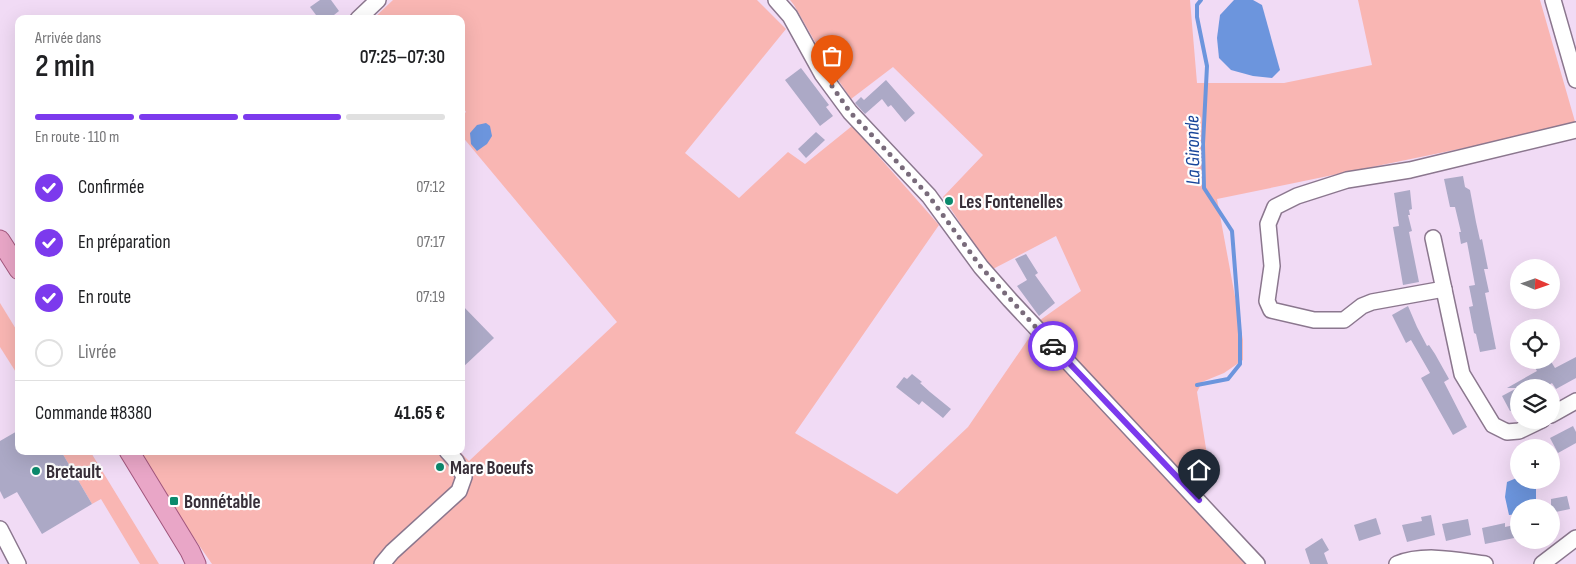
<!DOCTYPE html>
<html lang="fr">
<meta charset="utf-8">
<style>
:root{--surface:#fff;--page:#f2f2f2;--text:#202124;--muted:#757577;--line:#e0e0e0;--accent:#7c3aed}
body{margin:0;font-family:"Sofia Sans Condensed",sans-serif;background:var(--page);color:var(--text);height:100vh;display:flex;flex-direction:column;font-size:19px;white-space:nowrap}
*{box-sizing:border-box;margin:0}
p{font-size:16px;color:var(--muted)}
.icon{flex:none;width:28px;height:28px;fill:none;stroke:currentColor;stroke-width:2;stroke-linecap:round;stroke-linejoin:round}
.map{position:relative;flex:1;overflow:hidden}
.panel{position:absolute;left:15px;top:15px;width:450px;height:440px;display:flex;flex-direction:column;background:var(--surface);border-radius:10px;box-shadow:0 5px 20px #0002}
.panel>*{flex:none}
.needle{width:32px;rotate:92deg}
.tools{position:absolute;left:1510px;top:259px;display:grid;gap:10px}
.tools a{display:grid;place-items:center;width:50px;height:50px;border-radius:50%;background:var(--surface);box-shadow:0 5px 20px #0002;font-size:25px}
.pin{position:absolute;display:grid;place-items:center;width:42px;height:42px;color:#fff;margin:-51px -21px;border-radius:50% 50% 50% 0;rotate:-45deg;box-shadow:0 0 5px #0007}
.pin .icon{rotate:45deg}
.courier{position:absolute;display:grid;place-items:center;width:50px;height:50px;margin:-25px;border:4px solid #7c3aed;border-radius:50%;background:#fff;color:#222;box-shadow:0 1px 6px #0007}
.summary em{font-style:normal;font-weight:600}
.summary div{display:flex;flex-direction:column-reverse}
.summary{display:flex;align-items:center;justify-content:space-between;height:85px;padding:0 20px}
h1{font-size:32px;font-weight:600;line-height:38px}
.bar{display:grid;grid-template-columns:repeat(4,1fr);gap:8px 5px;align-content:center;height:60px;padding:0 20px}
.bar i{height:6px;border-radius:4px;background:var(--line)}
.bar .selected{background:var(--accent)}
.bar p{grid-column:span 4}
.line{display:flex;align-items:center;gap:12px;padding:0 20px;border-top:1px solid var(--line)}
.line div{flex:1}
ol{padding:0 20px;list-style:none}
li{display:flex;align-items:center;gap:15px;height:55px}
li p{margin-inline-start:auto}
li .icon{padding:5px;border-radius:50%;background:var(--accent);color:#fff;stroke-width:4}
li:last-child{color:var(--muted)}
li i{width:28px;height:28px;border:2px solid var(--line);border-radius:50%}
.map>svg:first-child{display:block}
.green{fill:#f9b6b3}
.water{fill:#6c95dd}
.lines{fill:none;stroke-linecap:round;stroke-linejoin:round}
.stream{stroke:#6c95dd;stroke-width:4}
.building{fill:#aca9c6}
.minor-casing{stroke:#8b778e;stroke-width:18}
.major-casing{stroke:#a2567d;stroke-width:21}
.minor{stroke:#fff;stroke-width:15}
.major{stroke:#e9a6c7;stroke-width:19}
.done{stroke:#796b7b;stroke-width:5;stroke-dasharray:0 9}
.route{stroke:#7c3aed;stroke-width:6}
.poi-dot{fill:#0b8a6d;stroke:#fff;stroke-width:2}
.labels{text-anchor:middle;stroke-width:4.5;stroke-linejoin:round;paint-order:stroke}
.poi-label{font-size:19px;font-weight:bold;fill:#382f39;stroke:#fff;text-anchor:start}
.water-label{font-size:20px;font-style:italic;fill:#17459a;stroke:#fff}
</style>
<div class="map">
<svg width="1576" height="564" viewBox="0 0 1576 564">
<rect width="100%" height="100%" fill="#f1dbf5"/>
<g class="green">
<path d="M393 0H757L786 29 685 153 739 198 788 152 805 164 852 126 939 225 795 433 897 494 968 427 1031 335 1172 482 1246 564H212L134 451H459L469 461 617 322 461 135V116L466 112 461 104V19H373Z"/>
<path d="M790 0H1190L1197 83H1284L1372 65 1358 0H1540L1576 125 1217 199 1243 340V360L1224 373 1202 382 1197 392 1208 461 1184 475 1036 323 1081 291 1056 236 991 270 943 197 983 155 893 67 851 99 827 63 794 5Z"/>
<path d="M0 303 19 334V377L0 347Z"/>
<path d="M61 451H90L159 564H140L101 499 92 504Z"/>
</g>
<g class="water">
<path d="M1234 0H1253L1262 5 1280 70 1272 78 1253 76 1231 70 1219 58 1217 38 1220 15Z"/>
<path d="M486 123 490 126 492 136 487 144 477 151 471 144 470 133 477 125Z"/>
<path d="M1519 477V480H1534L1536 488V507L1519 508V514L1509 515 1505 497 1507 482Z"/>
</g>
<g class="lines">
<path class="stream" d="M1197 385 1228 379 1240 364V334L1232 231 1204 188 1203 144 1207 66 1197 17V5L1201 0"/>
</g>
<g class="building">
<path d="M320 0H331L339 11 329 19H319L310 7Z"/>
<path d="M801 68 829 105 826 107 833 116 820 126 785 80Z"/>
<path d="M886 80 915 113 905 122 891 105 888 107 882 99 865 114 855 103 861 97 864 100Z"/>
<path d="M816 132 825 140 806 158 798 149Z"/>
<path d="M1463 176 1465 187 1470 190 1476 222 1480 240 1482 239 1488 269H1484L1489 292 1485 293 1496 349 1480 352 1476 334 1474 333 1469 307 1473 306 1469 286 1475 285 1467 242 1461 244 1459 232H1461L1455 207H1450L1444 179Z"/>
<path d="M1410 190 1412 209 1409 210 1410 215H1408L1412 231 1409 232 1419 282 1403 285 1393 227 1399 226 1394 193Z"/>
<path d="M1026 254 1038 273 1035 275 1055 303 1039 316 1017 286 1027 280 1015 259Z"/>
<path d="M461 304 494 338 461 369Z"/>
<path d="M1408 306 1417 327 1427 346 1429 345 1435 354 1449 379 1444 382 1467 427 1453 435 1421 378 1430 373 1411 340 1406 343 1392 315Z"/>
<path d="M1576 357V378L1556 389 1552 383 1544 388H1519V406L1510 411 1502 396 1517 388H1507L1537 371 1530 360H1550L1555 368Z"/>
<path d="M912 374 922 382 920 383 930 392 951 409 943 418 922 401 919 405 896 387 904 377 907 379Z"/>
<path d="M1573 426 1576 432V443L1558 453 1550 438Z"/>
<path d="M19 430V451H61L92 504 42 534 17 492 4 499 0 491V441Z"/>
<path d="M1567 496 1570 509 1551 513V499Z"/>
<path d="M1431 515 1435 535 1407 542 1402 525 1422 521 1421 517Z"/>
<path d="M1376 518 1381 534 1359 541 1354 525Z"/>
<path d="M1468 519 1471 535 1446 541 1442 524Z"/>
<path d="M1505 523V527L1519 524V537L1485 544 1482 528Z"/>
<path d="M1322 538 1329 550 1324 553 1328 564H1310L1305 549Z"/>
</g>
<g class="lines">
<g class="minor-casing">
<g id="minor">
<path d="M776 0 790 16 822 74 850 112 929 196 981 267 1010 300 1257 564"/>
<path d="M1553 0 1576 80"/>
<path d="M358 19 378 0"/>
<path d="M1433 238 1462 374 1493 425 1507 432 1519 431 1542 420"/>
<path d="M1444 289 1372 302 1362 306 1344 320H1314L1271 310 1267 301 1272 266 1268 224 1275 207 1297 196 1347 180 1410 170 1576 130"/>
<path d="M1551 415 1576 401"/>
<path d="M0 529 18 564"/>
<path d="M382 564 392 552 459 491 464 477 456 461 447 451"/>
<path d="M1397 564C1424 553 1456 560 1485 564"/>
<path d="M1542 564 1576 538"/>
</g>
</g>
<g class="major-casing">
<g id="major">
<path d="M0 240 19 270"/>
<path d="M129 451 190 551 196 564"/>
</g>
</g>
<use href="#minor" class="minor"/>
<use href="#major" class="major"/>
</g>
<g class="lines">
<path class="done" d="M832 86 850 112 929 196 981 267 1053 346"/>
<path class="route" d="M1053 346 1199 500"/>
</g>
<g class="poi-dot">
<circle cx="949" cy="201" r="5"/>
<circle cx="440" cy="467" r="5"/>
<circle cx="36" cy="471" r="5"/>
<rect x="169" y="496" width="10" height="10" rx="2.5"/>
</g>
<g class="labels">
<g class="poi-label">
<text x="959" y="208">Les Fontenelles</text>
<text x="450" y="474">Mare Boeufs</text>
<text x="46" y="478">Bretault</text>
<text x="184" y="508">Bonnétable</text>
</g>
<g class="water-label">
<text transform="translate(1192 150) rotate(-91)" y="7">La Gironde</text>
</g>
</g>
</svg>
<div class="tools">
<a><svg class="needle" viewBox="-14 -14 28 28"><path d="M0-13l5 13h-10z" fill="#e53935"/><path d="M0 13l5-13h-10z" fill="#757577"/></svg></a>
<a><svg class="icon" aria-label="locate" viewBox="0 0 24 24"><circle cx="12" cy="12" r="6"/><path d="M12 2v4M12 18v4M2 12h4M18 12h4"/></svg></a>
<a><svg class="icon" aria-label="layers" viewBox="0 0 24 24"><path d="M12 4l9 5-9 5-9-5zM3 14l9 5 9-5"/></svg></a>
<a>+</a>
<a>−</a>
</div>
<div class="pin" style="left:832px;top:86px;background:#ea580c"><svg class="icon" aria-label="bag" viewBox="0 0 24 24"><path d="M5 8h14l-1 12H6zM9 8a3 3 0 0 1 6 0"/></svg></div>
<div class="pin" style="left:1199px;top:500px;background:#1f2937"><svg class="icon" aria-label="home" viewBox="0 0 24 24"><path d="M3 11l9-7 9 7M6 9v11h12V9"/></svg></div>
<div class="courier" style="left:1053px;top:346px"><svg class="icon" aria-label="car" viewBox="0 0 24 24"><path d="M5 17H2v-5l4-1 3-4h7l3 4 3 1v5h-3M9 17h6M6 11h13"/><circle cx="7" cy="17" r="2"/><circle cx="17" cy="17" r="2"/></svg></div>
<section class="panel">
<div class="summary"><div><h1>2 min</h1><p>Arrivée dans</p></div><em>07:25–07:30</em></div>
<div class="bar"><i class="selected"></i><i class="selected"></i><i class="selected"></i><i></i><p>En route · 110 m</p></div>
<ol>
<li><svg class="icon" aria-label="check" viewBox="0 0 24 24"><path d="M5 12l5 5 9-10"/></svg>Confirmée<p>07:12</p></li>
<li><svg class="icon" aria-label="check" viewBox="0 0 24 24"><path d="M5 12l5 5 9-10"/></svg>En préparation<p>07:17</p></li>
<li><svg class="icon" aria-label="check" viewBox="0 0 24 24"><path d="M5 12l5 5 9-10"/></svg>En route<p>07:19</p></li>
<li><i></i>Livrée</li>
</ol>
<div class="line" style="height:65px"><div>Commande #8380</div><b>41.65 €</b></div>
</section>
</div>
